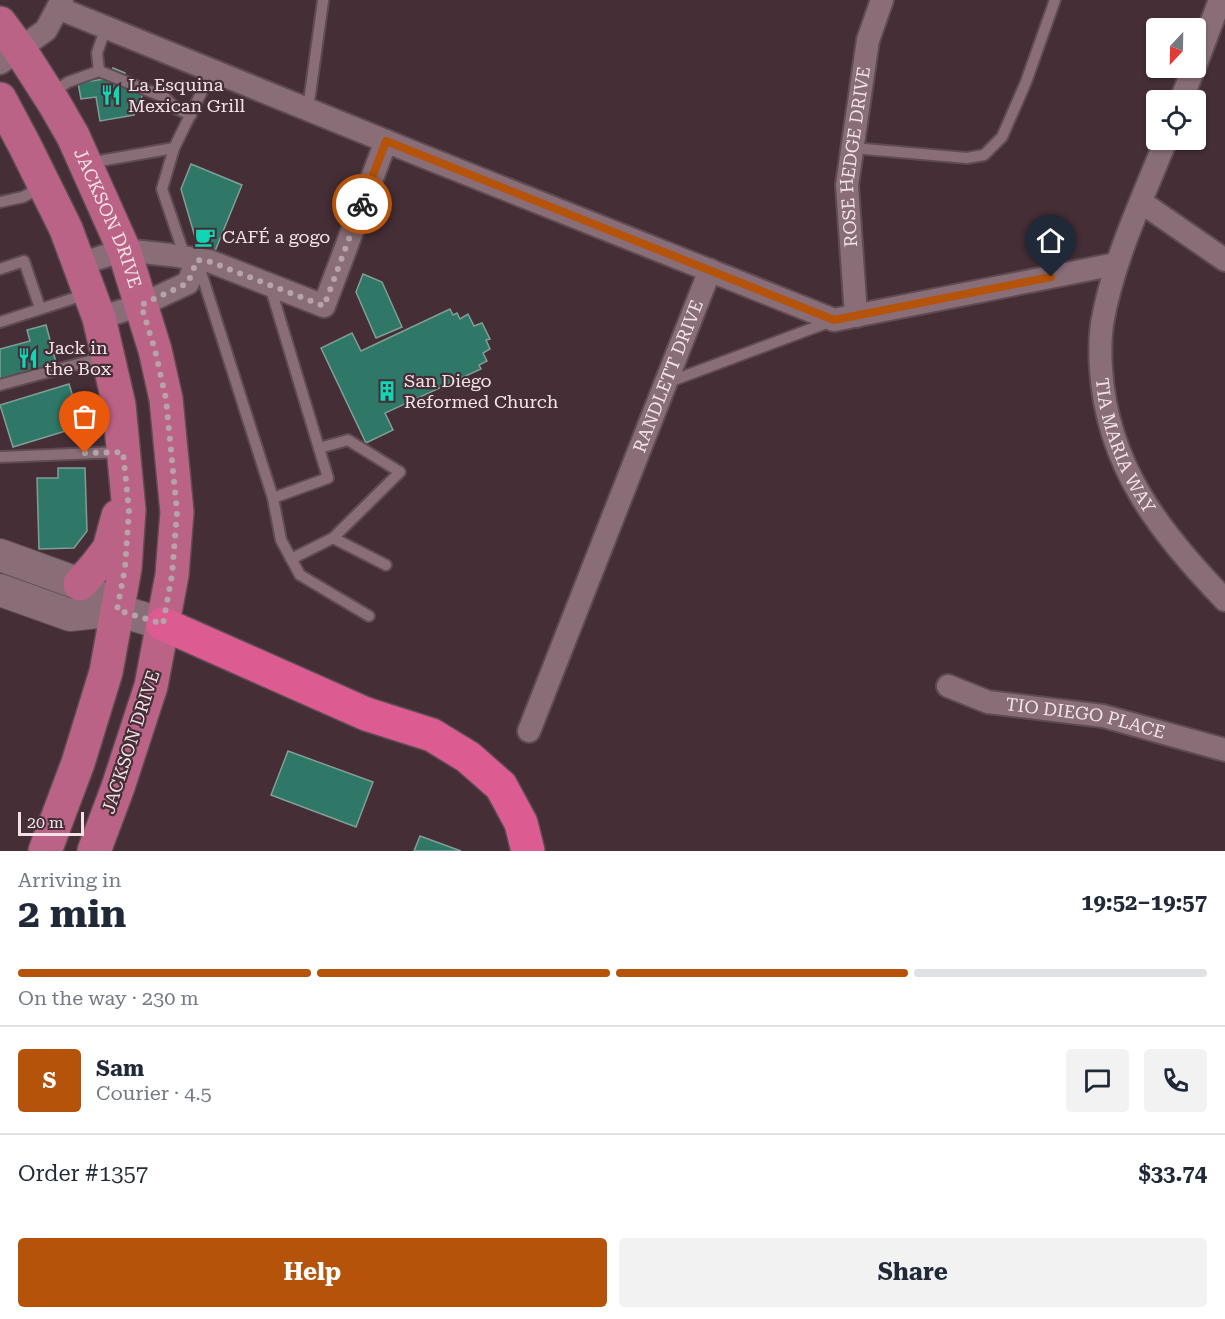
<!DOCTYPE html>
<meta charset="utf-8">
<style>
:root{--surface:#fff;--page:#f2f2f3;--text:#1f2937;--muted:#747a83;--line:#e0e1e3;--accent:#b45309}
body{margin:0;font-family:"Roboto Serif",serif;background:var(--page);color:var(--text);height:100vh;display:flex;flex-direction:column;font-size:22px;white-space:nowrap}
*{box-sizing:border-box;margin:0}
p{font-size:20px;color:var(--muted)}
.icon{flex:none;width:33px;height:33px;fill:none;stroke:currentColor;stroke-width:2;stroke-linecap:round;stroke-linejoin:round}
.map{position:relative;height:851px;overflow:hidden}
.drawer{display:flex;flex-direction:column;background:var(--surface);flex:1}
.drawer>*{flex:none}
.needle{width:39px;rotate:202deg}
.fabs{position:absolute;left:1146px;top:18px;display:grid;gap:12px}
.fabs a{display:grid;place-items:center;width:60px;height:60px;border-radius:6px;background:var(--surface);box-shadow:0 2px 4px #0004;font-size:30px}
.scale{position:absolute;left:18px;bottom:15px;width:66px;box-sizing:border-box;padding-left:6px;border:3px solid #f3e3e8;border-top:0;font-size:16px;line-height:21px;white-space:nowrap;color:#f3e3e8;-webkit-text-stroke:4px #452e36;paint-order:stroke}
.pin{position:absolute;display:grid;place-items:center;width:51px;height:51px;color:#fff;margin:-62px -26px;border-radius:50% 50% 50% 0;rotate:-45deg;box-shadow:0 0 6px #0007}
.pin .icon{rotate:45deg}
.courier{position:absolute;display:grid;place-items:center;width:60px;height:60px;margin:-30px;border:4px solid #b45309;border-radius:50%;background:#fff;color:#222;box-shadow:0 2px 8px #0007}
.overview em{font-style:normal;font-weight:700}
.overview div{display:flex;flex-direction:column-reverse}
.overview{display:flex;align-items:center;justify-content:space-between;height:102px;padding:0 18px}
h1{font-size:39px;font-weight:700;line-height:45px}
.bar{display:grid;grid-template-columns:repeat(4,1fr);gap:9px 6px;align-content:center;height:72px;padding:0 18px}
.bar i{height:8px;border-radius:4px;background:var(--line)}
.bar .selected{background:var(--accent)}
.bar p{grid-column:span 4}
.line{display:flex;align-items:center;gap:15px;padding:0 18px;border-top:2px solid var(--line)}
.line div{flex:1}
.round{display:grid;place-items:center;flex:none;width:63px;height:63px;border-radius:6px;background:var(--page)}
.cta{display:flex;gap:12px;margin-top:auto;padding:12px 18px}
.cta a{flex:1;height:69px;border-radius:6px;background:var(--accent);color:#fff;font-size:24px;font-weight:700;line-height:69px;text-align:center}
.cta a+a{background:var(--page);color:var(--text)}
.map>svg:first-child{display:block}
.building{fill:#2f7767;stroke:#819f96;stroke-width:1.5}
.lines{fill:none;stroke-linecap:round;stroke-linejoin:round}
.service-casing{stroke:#5f4b53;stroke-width:14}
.minor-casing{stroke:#5f4b53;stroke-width:26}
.secondary-casing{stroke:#5f4b53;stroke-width:34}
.primary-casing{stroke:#5f4b53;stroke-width:36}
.motorway-casing{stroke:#5f4b53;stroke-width:36}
.service{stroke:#896e77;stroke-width:10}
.minor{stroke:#896e77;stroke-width:22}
.secondary{stroke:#896e77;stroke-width:32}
.primary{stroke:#bb6387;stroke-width:33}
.motorway{stroke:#dc5c92;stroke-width:33}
.done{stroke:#b6a4aa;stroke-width:6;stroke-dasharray:0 10.8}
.route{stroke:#b45309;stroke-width:8}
.labels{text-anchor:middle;stroke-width:4.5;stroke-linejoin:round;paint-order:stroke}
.poi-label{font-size:18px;fill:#f3e3e8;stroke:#452e36;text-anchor:start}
.street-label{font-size:18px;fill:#f3e3e8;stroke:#452e36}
</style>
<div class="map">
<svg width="1225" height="851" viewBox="0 0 1225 851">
<rect width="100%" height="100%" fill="#452e36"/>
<g class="building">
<path d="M113 68 125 73 121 85 143 94 134 115 100 121 96 97 81 99 78 83 104 79 108 80Z"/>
<path d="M191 164 242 185 215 251 197 244 181 189Z"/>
<path d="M363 274 382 282 402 327 376 338 356 292Z"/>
<path d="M450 309 453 315 457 313 460 319 468 314 474 326 482 323 490 339 486 340 490 349 483 353 487 361 479 365 481 369 385 413 393 430 366 443 321 348 352 333 361 351Z"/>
<path d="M46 325 57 366 0 382V349L30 341 27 330Z"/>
<path d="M69 384 82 426 13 447 0 405Z"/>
<path d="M58 468H85L87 531 74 548 39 549 37 478H58Z"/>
<path d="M288 751 373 782 356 827 271 795Z"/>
<path d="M420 836 461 851H414Z"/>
</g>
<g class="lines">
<g class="service-casing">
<g id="service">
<path d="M99 71 97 53 106 27"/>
<path d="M52 93 68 82 99 71 164 97 177 109 191 115"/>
<path d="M308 109 323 1"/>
<path d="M174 148 162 189 185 257"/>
<path d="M853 148 967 158 984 155 1002 137 1026 82 1055 0"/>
<path d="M88 163 174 148 212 71"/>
<path d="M0 202 23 197 42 187"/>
<path d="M199 266 273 498 328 478 270 286"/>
<path d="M0 269 24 261 40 308"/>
<path d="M0 322 87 294"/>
<path d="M666 383 832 321"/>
<path d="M0 385 104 357"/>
<path d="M0 457 120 452"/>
<path d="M273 498 281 540 300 575 369 616"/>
<path d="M333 538 386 565"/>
<path d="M291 559 333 538 400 472 348 440 319 448"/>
</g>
</g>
<g class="minor-casing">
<g id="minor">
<path d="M58 8 420 155 834 320 1116 264"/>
<path d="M0 63 46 30 62 0"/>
<path d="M1196 64 1220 0"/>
<path d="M1181 100 1194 68"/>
<path id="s1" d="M1166 140C1142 200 1113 260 1102 324 1100 339 1100 354 1101 369 1107 466 1160 533 1225 600"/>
<path d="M1141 202 1225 260"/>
<path d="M80 264 124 250 170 255 209 261 324 306 386 141"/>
<path id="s2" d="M856 316 847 185 868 40 882 0"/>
<path d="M99 318 141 305 188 283 197 260"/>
<path id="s3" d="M948 686 988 702 1103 716 1225 750"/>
<path id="s4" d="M529 731 710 270"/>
</g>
</g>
<g class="secondary-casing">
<g id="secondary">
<path d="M0 555 80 584 117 610 163 624"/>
<path d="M0 590 70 615 117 610"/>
</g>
</g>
<g class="primary-casing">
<g id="primary">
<path id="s5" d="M0 23 20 50 54 103 73 136 124 250 155 350 166 399 177 512 172 575 151 686 118 787 94 851"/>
<path d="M0 99 25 146 66 229 99 318 119 405 129 510 125 568 106 672 78 763 45 851"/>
<path d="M80 584 95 567 109 549 118 516"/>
</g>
</g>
<g class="motorway-casing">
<path id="motorway" d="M163 624 366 714 432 735 468 757 501 786 521 823 528 851"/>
</g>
<use href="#service" class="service"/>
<use href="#minor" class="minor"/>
<use href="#secondary" class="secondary"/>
<use href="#primary" class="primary"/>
<use href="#motorway" class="motorway"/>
</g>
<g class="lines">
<path class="done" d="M85 453 123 452 129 510 125 568 117 610 163 624 172 575 177 512 166 399 155 350 141 305 188 283 197 260 208 261 324 306 362 204"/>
<path class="route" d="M362 204 386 141 834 320 1051 277"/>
</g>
<defs>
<g id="restaurant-bare" transform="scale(1.62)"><path d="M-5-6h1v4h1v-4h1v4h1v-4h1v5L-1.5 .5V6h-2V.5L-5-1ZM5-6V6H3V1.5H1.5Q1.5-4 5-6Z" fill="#11d5b4" stroke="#452e36" stroke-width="2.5" paint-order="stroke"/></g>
<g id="cafe-bare" transform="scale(1.62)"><path d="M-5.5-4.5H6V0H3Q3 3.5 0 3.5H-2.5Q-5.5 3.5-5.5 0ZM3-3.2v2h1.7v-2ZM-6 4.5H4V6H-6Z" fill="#11d5b4" stroke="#452e36" stroke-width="2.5" paint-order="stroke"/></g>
<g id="building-bare" transform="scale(1.62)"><path d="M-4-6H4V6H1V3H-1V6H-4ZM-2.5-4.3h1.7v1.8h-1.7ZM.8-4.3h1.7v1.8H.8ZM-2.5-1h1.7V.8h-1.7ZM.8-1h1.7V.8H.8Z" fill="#11d5b4" stroke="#452e36" stroke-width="2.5" paint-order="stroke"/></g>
</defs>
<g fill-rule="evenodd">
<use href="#restaurant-bare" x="111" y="95"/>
<use href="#cafe-bare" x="205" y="237"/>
<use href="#restaurant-bare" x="28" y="358"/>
<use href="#building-bare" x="387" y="391"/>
</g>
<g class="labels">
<g class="poi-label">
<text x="128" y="91">La Esquina<tspan x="128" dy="21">Mexican Grill</tspan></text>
<text x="222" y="243">CAFÉ a gogo</text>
<text x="45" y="354">Jack in<tspan x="45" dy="21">the Box</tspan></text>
<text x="404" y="387">San Diego<tspan x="404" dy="21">Reformed Church</tspan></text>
</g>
<g class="street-label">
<text dy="6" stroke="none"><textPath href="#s2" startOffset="160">ROSE HEDGE DRIVE</textPath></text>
<text dy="6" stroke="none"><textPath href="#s5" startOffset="224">JACKSON DRIVE</textPath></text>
<text dy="6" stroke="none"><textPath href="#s4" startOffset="381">RANDLETT DRIVE</textPath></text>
<text dy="6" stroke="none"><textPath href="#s1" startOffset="321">TIA MARIA WAY</textPath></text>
<text dy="6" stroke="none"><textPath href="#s3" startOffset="142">TIO DIEGO PLACE</textPath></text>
<text transform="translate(131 742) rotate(-72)" y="6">JACKSON DRIVE</text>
</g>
</g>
</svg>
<div class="fabs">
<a><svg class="needle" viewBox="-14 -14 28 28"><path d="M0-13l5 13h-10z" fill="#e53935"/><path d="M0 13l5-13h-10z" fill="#747a83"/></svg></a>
<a><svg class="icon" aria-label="locate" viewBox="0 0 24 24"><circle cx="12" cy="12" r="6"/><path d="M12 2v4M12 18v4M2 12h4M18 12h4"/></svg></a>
</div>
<div class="scale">20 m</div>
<div class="pin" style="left:85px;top:453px;background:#ea580c"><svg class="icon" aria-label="bag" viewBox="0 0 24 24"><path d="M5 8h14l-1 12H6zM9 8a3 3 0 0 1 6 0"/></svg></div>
<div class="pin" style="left:1051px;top:277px;background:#1f2937"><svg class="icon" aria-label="home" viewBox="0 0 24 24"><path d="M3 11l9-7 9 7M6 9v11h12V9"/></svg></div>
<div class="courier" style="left:362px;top:204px"><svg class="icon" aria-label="bike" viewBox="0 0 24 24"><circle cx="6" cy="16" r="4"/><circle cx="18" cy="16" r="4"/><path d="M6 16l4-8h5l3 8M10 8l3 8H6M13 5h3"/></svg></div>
</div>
<section class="drawer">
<div class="overview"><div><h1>2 min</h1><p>Arriving in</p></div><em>19:52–19:57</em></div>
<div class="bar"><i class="selected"></i><i class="selected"></i><i class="selected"></i><i></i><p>On the way · 230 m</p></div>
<div class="line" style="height:108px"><b class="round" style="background:var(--accent);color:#fff">S</b><div><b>Sam</b><p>Courier · 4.5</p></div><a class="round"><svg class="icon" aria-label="chat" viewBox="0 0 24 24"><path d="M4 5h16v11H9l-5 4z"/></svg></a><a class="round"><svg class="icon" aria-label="phone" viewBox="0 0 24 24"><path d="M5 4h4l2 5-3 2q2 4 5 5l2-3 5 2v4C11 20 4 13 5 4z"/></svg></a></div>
<div class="line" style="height:78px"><div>Order #1357</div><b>$33.74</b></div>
<div class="cta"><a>Help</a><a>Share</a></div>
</section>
